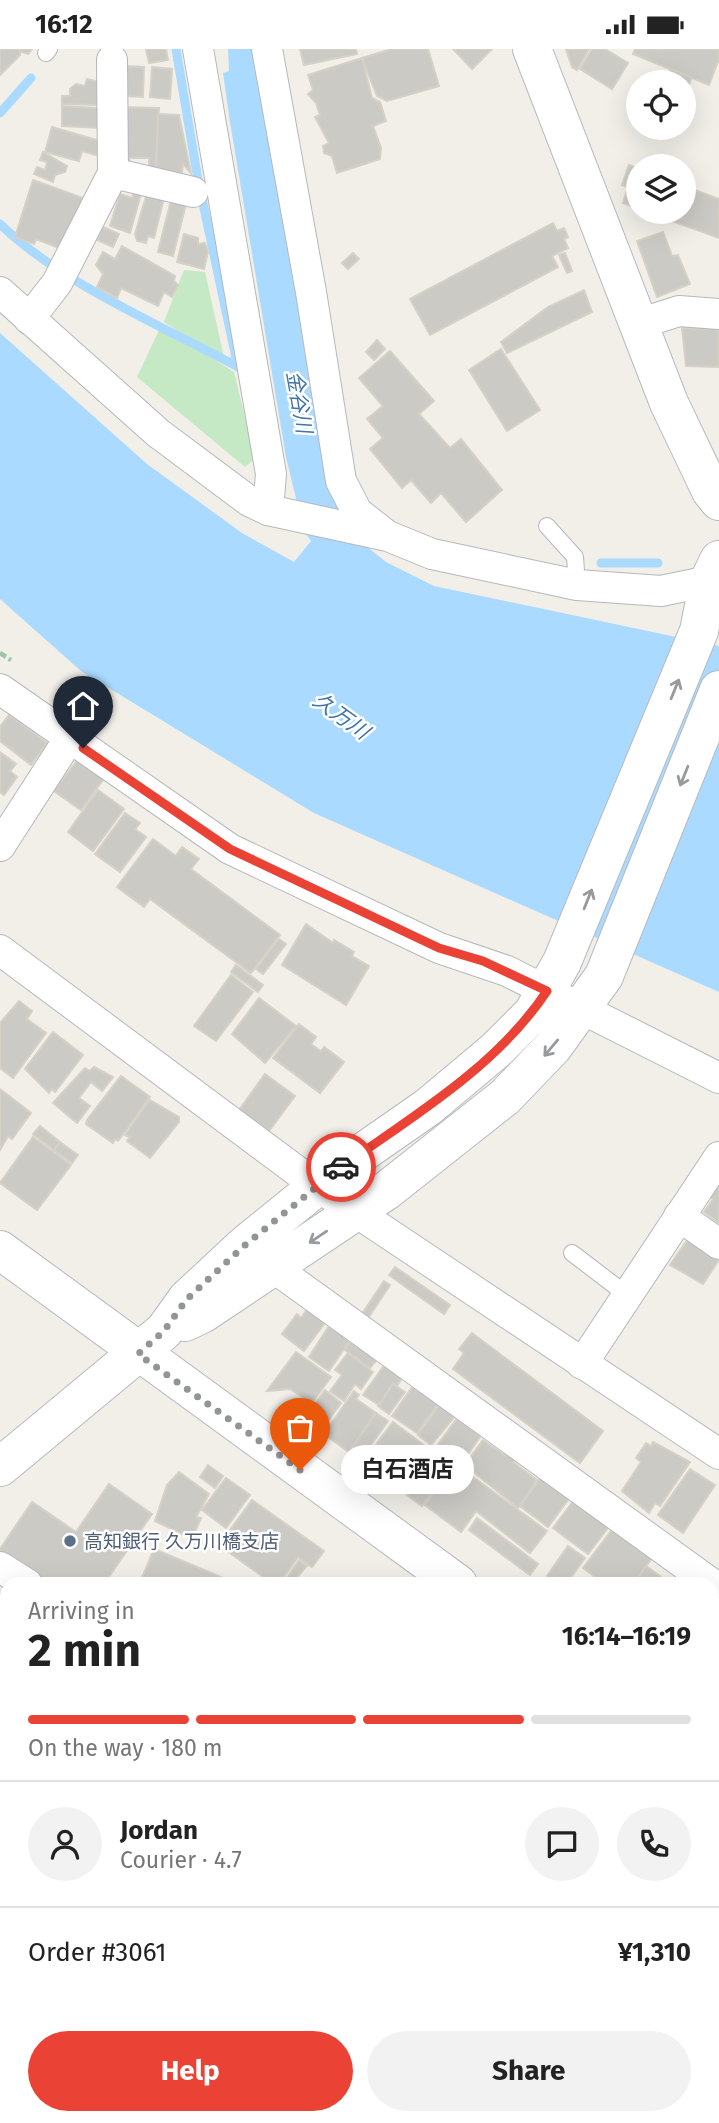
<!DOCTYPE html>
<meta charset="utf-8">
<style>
:root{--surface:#fff;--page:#f2f2f2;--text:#222;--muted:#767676;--line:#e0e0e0;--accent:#ea4335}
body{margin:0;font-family:"Fira Sans","Noto Sans JP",sans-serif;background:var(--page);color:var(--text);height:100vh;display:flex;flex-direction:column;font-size:26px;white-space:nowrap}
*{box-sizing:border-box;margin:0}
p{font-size:23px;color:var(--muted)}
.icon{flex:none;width:38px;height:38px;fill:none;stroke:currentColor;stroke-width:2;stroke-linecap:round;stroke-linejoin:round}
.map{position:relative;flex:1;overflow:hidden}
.sheet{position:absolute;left:0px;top:1528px;width:719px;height:548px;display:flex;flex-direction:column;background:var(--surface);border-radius:21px 21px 0 0;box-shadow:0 7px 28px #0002}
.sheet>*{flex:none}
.buttons{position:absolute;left:626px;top:21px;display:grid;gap:14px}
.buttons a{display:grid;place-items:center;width:70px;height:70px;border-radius:50%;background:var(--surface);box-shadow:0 7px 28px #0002;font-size:35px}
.pin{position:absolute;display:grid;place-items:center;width:60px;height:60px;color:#fff;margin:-72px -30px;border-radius:50% 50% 50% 0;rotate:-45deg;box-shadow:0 0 7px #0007}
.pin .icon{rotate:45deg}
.courier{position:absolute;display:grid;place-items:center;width:70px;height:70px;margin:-35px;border:5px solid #ea4335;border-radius:50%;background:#fff;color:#222;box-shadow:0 2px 9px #0007}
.bubble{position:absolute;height:49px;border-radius:24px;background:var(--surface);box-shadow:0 7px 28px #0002;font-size:23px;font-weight:700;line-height:49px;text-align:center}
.head em{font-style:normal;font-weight:700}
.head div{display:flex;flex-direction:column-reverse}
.head{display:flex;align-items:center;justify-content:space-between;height:119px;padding:0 28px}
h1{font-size:46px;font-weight:700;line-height:52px}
.bar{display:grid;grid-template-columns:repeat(4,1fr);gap:10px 7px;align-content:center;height:84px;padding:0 28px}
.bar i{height:9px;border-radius:5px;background:var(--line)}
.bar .active{background:var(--accent)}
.bar p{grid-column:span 4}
.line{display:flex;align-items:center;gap:18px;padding:0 28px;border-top:2px solid var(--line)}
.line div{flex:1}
.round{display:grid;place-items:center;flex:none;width:74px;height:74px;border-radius:37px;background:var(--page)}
.primary-button{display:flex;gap:14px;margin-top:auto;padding:14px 28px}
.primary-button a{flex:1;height:80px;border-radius:42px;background:var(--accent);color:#fff;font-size:28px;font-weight:700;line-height:80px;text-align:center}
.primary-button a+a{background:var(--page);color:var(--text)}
.status{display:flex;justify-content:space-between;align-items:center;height:49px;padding:0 35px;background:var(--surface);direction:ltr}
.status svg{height:19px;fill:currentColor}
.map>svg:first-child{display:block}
.green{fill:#c5e8c5}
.water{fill:#aadaff}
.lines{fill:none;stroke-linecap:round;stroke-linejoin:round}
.stream{stroke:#aadaff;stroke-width:9}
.building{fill:#cccac5;stroke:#d6d1c6;stroke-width:2}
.lane-casing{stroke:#b5b8bc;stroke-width:18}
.street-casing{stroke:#b5b8bc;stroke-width:32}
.secondary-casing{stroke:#b6babf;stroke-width:40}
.path{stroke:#9cc7a9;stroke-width:4.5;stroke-dasharray:7 3.5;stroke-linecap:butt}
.lane{stroke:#fff;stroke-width:16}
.street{stroke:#fff;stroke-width:30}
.secondary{stroke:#fff;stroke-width:38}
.oneway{stroke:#979a9d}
.done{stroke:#929495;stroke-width:7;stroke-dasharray:0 12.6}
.route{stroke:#ea4335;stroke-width:9}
.service-dot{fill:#5c6f8a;stroke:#fff;stroke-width:2.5}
.labels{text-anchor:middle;stroke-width:5;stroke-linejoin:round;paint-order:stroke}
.service-label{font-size:19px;fill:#4e5e75;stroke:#fff;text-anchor:start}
.water-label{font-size:21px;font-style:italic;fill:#4174aa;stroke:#fff}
</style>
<div class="status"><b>16:12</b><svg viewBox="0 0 49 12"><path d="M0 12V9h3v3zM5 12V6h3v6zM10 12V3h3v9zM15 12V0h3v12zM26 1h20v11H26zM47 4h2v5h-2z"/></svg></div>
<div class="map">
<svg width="719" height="2074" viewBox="0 0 719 2074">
<rect width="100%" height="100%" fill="#f1efe8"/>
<g class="green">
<path d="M184 221 205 223 225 313 164 273Z"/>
<path d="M161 277 234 323 255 410 245 418 137 328Z"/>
</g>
<path class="water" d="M228 0H252L329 427 366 497 386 513 434 537 719 597V943L314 764 81 622 0 550V284L147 415 242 484 294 513 311 492 304 482 286 408 230 73 223 24 229 22Z"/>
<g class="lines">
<g class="stream">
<path d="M0 64 31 29"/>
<path d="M0 175C62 235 162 277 238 318L198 131 176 0"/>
<path d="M601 514H658"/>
</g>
</g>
<g class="building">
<path d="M0 0H32L28 5 20 2V6L0 26Z"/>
<path d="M146 0H166L168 11 149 14Z"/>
<path d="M300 0H356L357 5 304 16Z"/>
<path d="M392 0H428L439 37 387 52 377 47 362 9Z"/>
<path d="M453 0H492L472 20Z"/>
<path d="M566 0H589L577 21 572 18Z"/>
<path d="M592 0H605L628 14 612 40 580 20Z"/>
<path d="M635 0H719V10L709 36 633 5Z"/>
<path d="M362 9 372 49 380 53 386 72 373 77 381 99 380 110 337 124 332 107 324 104 323 97 329 94 315 68 320 66 316 54 308 45 313 41 308 26Z"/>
<path d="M126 17 144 18 143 48 126 47Z"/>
<path d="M152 18 172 20 170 50 150 48Z"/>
<path d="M671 20 692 28 686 43 684 33H666Z"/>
<path d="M87 30 99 33V56L62 55V47H70V40L76 35 85 37Z"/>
<path d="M62 57 98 59 100 79 62 77Z"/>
<path d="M121 58 159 59 156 122 149 120V109H130L127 114Z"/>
<path d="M158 65 179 66 191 124 183 115 182 124 156 122Z"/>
<path d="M52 78 100 92 96 106 82 102 79 112 45 103Z"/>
<path d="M43 103 67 117 65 123 55 126 53 133 34 125 37 118 45 121 47 113 40 111Z"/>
<path d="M629 116 639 120V160L623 154 628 138 622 136Z"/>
<path d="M33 131 83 149 64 201 36 190 34 195 15 188Z"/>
<path d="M684 137 719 150V189L647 163H684Z"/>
<path d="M134 143 141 145 130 184 110 177 120 145 132 149Z"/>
<path d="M147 144 164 149 154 189 148 187 146 194 137 192 135 185Z"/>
<path d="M171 151 186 155 173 207 158 203Z"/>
<path d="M553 174 557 182 564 179 568 188 564 190 568 199 552 207 558 218 430 286 410 250Z"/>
<path d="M103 178 119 185 113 198 97 191Z"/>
<path d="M663 183 672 207 678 206 690 235 657 248 637 192Z"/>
<path d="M184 185 198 189V195L205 194 208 203 204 220 177 213Z"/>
<path d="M122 197 175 227 174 232 178 236 172 248 164 243 158 257 121 239 117 249 97 238 103 225 96 216 103 203 115 210Z"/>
<path d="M353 204 359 210 348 220 342 214Z"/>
<path d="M565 204 572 222 567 224 559 206Z"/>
<path d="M584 241 592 263 507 304 501 293 548 258Z"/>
<path d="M682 279 719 280V318L686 317Z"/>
<path d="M377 291 385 300 374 311 366 303Z"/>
<path d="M501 300 540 361 507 382 469 321Z"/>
<path d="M390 302 434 352 419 365 450 399 461 390 502 441 466 473 441 444 431 454 411 431 402 439 370 400 383 389 367 370 383 357 359 329Z"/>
<path d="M9 666 47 694 31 716 0 692V678Z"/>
<path d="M0 703 16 715 10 722 17 728 4 746 0 743Z"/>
<path d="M79 709 105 728 81 761 54 742Z"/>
<path d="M98 741 124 760 93 802 68 783Z"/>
<path d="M125 764 140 774 135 780 146 788 120 823 95 805Z"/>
<path d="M153 790 176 807 182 798 199 810 191 820 280 886 251 924 150 850 144 858 117 838Z"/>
<path d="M306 875 333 894 334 891 354 903 352 907 369 917 346 956 282 916Z"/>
<path d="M279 890 286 895 263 925 256 920Z"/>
<path d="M236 916 263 936 258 943 231 923Z"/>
<path d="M231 926 253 943 216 992 194 977Z"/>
<path d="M259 949 296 977 265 1014 232 985Z"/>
<path d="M19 952 32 962 27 970 46 984 13 1029 0 1019V974Z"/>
<path d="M299 975 316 988 311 995 321 1002 324 998 344 1013 320 1044 273 1009Z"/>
<path d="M53 983 83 1006 55 1043 52 1040 49 1044 25 1020Z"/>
<path d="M94 1018 113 1028 102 1042 91 1033 79 1049 90 1057 77 1074 53 1054 85 1019 90 1022Z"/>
<path d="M265 1025 295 1047 269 1082 239 1061Z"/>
<path d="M121 1027 150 1048 118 1092 115 1090 113 1094 86 1075 87 1071Z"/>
<path d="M0 1040 31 1064 12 1090 8 1087 0 1101Z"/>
<path d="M150 1051 179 1068V1073L150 1109 127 1092 130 1088 125 1086Z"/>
<path d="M40 1077 60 1093 54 1101 33 1085Z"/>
<path d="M33 1088 71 1116 37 1161 0 1134Z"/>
<path d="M60 1093 78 1106 72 1114 54 1101Z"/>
<path d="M719 1131V1174L704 1163 713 1150 708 1147Z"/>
<path d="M688 1190 719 1211 703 1235 670 1216Z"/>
<path d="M395 1218 450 1256 444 1265 389 1226Z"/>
<path d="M384 1232 390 1236 366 1272 360 1268Z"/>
<path d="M309 1258 327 1271 304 1302 282 1285 297 1265 301 1269Z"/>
<path d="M329 1277 350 1291 329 1322 309 1308Z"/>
<path d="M472 1284 603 1382 580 1414 453 1320 464 1304 459 1300Z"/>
<path d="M353 1290 379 1308 370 1319 345 1301Z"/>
<path d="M296 1303 331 1328 312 1354 290 1340 267 1342Z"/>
<path d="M348 1304 373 1323 361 1340 355 1335 344 1352 330 1342 342 1326 335 1321Z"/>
<path d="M385 1315 403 1327 397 1337 393 1335 379 1356 363 1346Z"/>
<path d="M393 1335 405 1343 389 1365 378 1357Z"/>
<path d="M413 1337 438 1355 417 1384 392 1367Z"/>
<path d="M325 1341 341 1354 321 1382 305 1369Z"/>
<path d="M354 1342 359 1346 356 1350 376 1364 349 1403 324 1385Z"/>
<path d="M441 1354 456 1366 431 1396 418 1386Z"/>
<path d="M376 1364 388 1372 361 1410 349 1403Z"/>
<path d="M458 1368 482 1385 461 1415 437 1397Z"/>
<path d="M393 1373 433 1403 404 1439 391 1430 394 1426 368 1406Z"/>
<path d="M483 1391 506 1407 509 1401 518 1407 513 1413 537 1431 518 1459 465 1416Z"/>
<path d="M653 1393 690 1413 660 1457 655 1454 649 1464 622 1442 641 1413 636 1409 646 1394 651 1397Z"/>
<path d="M437 1403 453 1415 422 1457 407 1446Z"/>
<path d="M455 1415 547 1482 530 1504 476 1462 461 1483 425 1456Z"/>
<path d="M208 1416 223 1427 215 1439 200 1428Z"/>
<path d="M690 1420 715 1436 683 1484 658 1466Z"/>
<path d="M179 1423 209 1445 196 1468 201 1469 192 1490 155 1472 167 1436Z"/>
<path d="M543 1426 571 1447 548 1478 520 1457Z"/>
<path d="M226 1429 250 1446 226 1479 202 1461Z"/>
<path d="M109 1435 152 1465 104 1535H44L0 1506V1500L32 1453 76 1483Z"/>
<path d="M575 1450 610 1476 588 1505 553 1479Z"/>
<path d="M252 1451 324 1502 312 1518 298 1508 279 1535H273L219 1496Z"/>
<path d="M477 1469 538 1515 530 1526 469 1481Z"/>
<path d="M614 1478 652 1509 633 1535H605L583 1519Z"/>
<path d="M568 1497 585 1509 566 1535H558L547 1527Z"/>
<path d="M154 1500 228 1531 226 1535H156L142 1529Z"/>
<path d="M299 1511 307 1517 291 1535 286 1530Z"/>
<path d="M646 1517 661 1528 656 1535H634Z"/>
<path d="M7 1544V1567L0 1578V1555Z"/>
<path d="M712 1562 719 1567V1588L712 1597Z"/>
<path d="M719 1594V1656L712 1651V1604Z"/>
<path d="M0 1600 7 1605V1641L0 1651Z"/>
<path d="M719 1804V1832L712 1827V1813Z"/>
<path d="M718 1903 719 1904V1940L712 1935V1910Z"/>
<path d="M712 1948 719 1953V1974L712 1983Z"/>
</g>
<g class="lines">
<g class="lane-casing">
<g id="lane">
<path d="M46 4 49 0"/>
<path d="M547 477 575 508 577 536"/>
<path d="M572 1204 627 1246"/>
</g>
</g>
<g class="street-casing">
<g id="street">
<path d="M198 0 271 425 268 461"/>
<path d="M267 0 311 243 341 432 357 463 385 485"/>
<path d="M113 124 193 143"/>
<path d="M0 243 158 384 249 452 268 461 388 487 432 505 577 536 661 542 719 530"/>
<path d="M29 270 57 234 113 124 112 11"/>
<path d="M638 275 679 262 719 265"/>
<path d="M0 640 230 800 439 899 507 922 719 1029"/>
<path d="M0 797 69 690"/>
<path d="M0 901 317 1137 719 1405"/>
<path d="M679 1167 719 1195"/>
<path d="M273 1218 712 1535"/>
<path d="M582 1315 719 1108"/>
<path d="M0 1518 27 1535"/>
<path d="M0 1721 7 1706"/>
<path d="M0 1757 7 1763"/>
<path d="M0 1934 7 1938"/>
<path d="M712 2019 719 2024"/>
<path d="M422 2068 430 2074"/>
<path d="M37 2074 40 2068"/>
<path d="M303 2074 310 2068"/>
</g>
</g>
<g class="secondary-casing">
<g id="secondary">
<path d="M532 0 669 354 711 442 719 452"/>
<path d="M0 1201 458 1535"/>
<path d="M185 1273 202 1265 386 1142 505 1048 553 998 604 927 719 641"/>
<path d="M0 1418 164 1282 187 1250 245 1196 336 1122 428 1058 496 1001 533 964 562 913 699 582 709 532 719 511"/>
<path d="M712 1719 719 1724"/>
</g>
</g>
<path class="path" d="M0 604 11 611"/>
<use href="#lane" class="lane"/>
<use href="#street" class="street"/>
<use href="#secondary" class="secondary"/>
</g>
<defs><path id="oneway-shaft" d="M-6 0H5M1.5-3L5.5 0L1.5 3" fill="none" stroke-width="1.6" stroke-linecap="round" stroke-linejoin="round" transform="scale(1.75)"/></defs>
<g class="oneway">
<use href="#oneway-shaft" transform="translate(675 640) rotate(-68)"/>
<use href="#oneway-shaft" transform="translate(684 727) rotate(112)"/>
<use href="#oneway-shaft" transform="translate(588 850) rotate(-68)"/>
<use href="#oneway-shaft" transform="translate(551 999) rotate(130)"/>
<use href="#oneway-shaft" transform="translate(318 1188) rotate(146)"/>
</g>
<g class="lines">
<path class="done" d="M300 1421 138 1305 164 1282 187 1250 245 1196 341 1118"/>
<path class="route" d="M83 699 230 800 439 899 483 912 547 942C497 1017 414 1067 341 1118"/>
</g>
<circle class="service-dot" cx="70" cy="1492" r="7"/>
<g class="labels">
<g class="service-label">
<text x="84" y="1499">高知銀行 久万川橋支店</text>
</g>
<g class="water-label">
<text transform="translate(299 353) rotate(80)" y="7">金谷川</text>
<text transform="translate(341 667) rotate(36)" y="7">久万川</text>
</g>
</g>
</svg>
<div class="buttons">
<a><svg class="icon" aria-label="locate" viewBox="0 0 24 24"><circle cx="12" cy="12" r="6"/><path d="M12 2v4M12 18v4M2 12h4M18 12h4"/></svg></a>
<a><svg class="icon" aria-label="layers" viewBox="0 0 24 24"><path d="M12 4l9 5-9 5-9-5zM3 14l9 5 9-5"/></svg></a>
</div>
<div class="pin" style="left:300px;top:1421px;background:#ea580c"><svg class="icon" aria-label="bag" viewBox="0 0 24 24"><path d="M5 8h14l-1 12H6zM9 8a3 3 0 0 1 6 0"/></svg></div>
<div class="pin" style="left:83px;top:699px;background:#1f2937"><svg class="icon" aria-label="home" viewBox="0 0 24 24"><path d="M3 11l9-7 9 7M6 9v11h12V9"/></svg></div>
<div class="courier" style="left:341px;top:1118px"><svg class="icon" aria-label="car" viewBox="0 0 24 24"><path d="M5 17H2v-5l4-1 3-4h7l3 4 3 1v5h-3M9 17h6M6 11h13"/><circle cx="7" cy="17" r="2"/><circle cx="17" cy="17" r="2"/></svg></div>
<div class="bubble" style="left:341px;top:1396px;width:133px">白石酒店</div>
<section class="sheet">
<div class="head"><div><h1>2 min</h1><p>Arriving in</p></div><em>16:14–16:19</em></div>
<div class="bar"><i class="active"></i><i class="active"></i><i class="active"></i><i></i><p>On the way · 180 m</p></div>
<div class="line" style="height:126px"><a class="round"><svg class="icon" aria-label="person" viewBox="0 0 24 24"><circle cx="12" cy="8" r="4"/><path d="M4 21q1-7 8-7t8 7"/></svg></a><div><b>Jordan</b><p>Courier · 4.7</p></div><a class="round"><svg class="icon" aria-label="chat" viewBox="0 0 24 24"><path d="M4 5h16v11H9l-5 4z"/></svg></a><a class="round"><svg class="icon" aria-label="phone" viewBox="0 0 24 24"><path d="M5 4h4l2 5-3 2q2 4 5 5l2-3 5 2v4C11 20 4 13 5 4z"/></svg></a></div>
<div class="line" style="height:91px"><div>Order #3061</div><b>¥1,310</b></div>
<div class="primary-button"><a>Help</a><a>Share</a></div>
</section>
</div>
